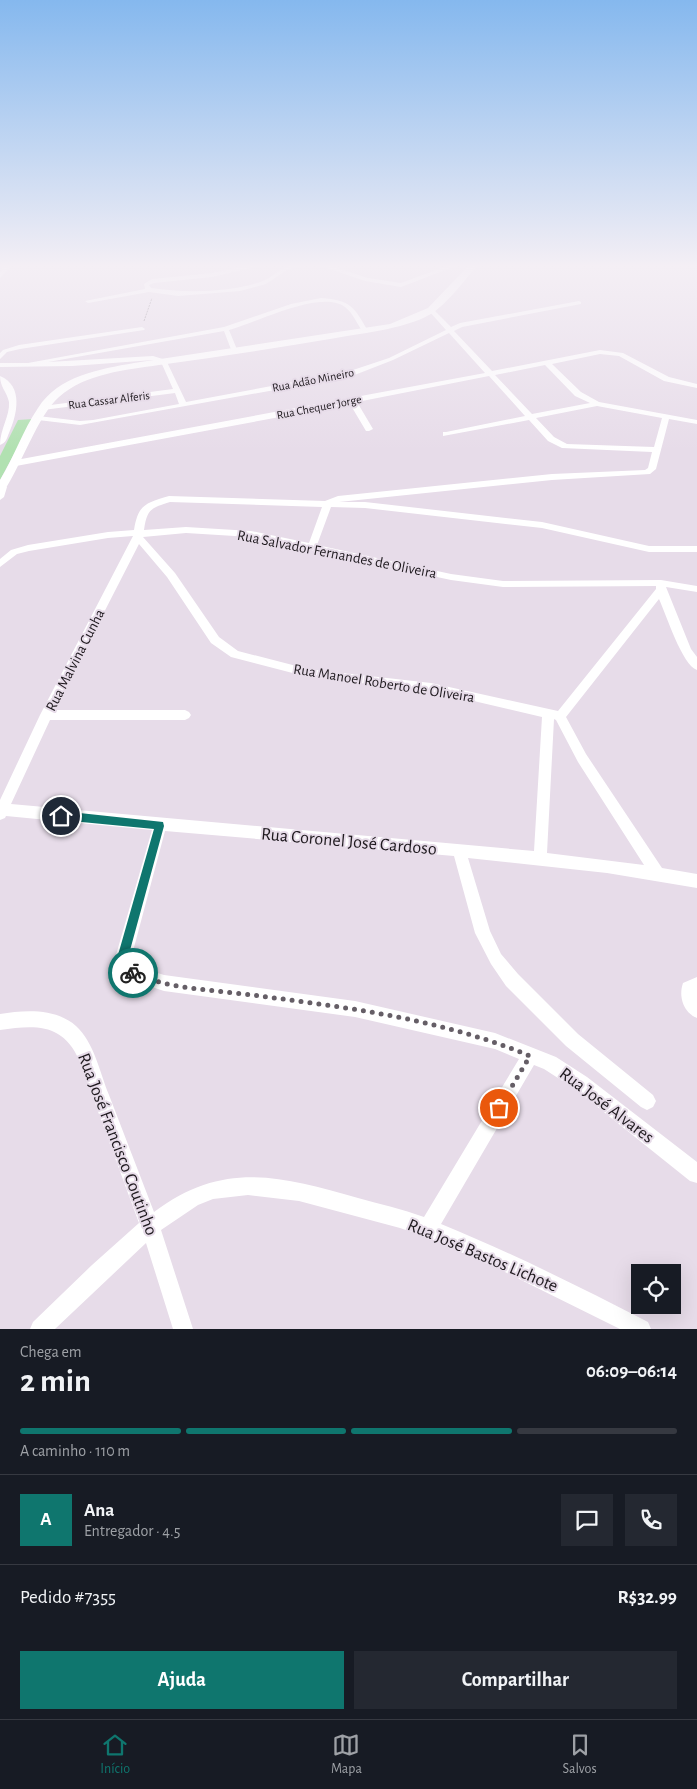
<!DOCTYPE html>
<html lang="pt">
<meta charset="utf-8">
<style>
:root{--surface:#171b24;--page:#242831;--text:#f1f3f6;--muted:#9ea1a6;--line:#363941;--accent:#0f766e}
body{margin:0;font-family:"Alegreya Sans",sans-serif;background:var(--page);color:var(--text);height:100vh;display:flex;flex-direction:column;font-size:19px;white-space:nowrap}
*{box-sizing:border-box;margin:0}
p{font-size:16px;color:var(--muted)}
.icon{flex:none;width:28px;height:28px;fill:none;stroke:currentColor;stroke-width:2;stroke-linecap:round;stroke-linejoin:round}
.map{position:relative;height:1329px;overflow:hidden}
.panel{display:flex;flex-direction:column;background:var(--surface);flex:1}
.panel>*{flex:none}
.tools{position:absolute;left:631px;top:1264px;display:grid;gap:10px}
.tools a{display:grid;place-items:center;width:50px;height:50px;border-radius:0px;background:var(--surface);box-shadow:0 5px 20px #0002;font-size:25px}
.pin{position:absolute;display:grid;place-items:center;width:42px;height:42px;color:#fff;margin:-21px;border:2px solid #fff;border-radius:50%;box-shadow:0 1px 5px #0007}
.courier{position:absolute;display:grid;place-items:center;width:50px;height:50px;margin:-25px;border:4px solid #0f766e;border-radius:50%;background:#fff;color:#222;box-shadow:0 1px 6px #0007}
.overview em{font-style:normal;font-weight:700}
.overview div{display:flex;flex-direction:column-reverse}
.overview{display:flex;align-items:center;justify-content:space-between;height:85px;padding:0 20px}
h1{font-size:32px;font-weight:700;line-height:38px}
.bar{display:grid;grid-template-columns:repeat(4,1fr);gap:8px 5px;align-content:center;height:60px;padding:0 20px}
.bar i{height:6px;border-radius:4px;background:var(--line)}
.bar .on{background:var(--accent)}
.bar p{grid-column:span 4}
.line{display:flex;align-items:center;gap:12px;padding:0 20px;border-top:1px solid var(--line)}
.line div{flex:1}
.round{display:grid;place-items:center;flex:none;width:52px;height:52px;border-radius:0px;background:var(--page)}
.cta{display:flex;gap:10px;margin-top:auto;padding:10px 20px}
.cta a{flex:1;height:58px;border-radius:0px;background:var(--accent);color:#fff;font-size:20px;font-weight:700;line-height:58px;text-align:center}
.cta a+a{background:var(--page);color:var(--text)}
.tab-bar{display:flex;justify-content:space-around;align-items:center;height:70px;border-top:1px solid var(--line);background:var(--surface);font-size:14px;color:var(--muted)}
.tab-bar a{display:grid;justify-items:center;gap:2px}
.tab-bar .on{color:var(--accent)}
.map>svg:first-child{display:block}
.green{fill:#b1e1b1}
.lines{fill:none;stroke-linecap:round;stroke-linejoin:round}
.path{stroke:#8d848e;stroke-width:1;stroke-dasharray:2 1;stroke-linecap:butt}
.minor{fill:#fff;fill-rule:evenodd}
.tertiary{fill:#fff;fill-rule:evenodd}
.secondary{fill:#fff;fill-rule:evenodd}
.route{fill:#0f766e}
.done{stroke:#655e66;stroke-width:5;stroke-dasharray:0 9}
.labels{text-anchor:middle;stroke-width:4;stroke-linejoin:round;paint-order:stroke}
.far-street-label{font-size:12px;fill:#1f1a1f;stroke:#e7dce9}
.street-label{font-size:15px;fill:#1f1a1f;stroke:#e7dce9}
.near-street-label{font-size:18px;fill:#1f1a1f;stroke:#e7dce9}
</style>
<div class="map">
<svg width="697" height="1329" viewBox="0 0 697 1329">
<rect width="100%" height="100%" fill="#e7dce9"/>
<path class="green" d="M33 419 0 480V456L18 420Z"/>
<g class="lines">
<path class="path" d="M144 321 152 298"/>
<g class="minor">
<path d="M256 264H269L212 277 154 283 149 285 151 288C183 293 229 293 260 282 280 275 279 264 306 264L287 270 266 284 240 291 178 296 149 292 88 303 85 301 145 289 144 284 152 279 212 273Z"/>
<path d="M315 264H324L368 278 401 283 452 264H461L401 287 365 281Z"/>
<path d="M321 298C351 300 354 307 368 331L367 332H363C357 324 353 313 345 307 321 289 256 323 229 330L238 352 235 354 232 352 224 331 48 362 153 356 166 360 186 402 347 372 389 358 446 330 429 311V309H433L451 327 460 323 579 301 581 302V304L462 327 454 331 492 371 600 350 623 353 669 377 697 384V388L664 381 619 356 600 354 552 364 581 392 599 402 697 420V424L669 419 656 469 650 474 552 480 339 502H365L542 522 649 546H697V552H649L542 528 365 508 331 507 317 545 451 574 503 581 661 580 697 586V592L666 587 691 649 697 657V670C682 665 666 614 659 599L566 717 586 754 662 868 697 874V888L607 873 468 858 490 931 501 954 518 974 578 1034 653 1095 656 1101 653 1107 647 1110 641 1107 566 1046 506 986 491 964 475 933 454 856 165 831 132 955 136 966 164 975 355 1001 495 1033 556 1057 587 1077 697 1162V1183L690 1181 575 1089 544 1069 534 1065 441 1224C512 1253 580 1287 648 1322L651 1329H620L503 1271 429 1238 400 1228 299 1201 248 1195 213 1199 198 1205 161 1230 193 1329H173L146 1243 55 1329H30L33 1322 92 1265 139 1223 79 1060C63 1023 35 1025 0 1030V1014C25 1010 56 1008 76 1026 94 1042 100 1073 109 1095 124 1134 139 1173 154 1212 223 1160 281 1176 358 1198 380 1204 402 1209 424 1217L519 1059 495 1049 355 1017 164 991 125 978 116 955 152 830 6 816 5 818 0 820V800L40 715 133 536 108 538 29 551 17 554 0 567V559L11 550 28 545 108 532 134 530C138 505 145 503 169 496L325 501 338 496 552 474 645 470 648 468 652 452 562 448 548 441 529 420 443 436V432H446L525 416 489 376 357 402 373 429 369 431H366L350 404 16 466 12 463 16 460 485 373 449 333 393 360 352 376 80 425 38 420 34 418 38 416 80 421 93 420 179 404 175 393 43 410 39 408 43 406 173 389 161 362 153 360 72 366 0 367V363H28L224 327 291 304ZM545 365 575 396 590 403 532 414 495 375ZM597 406 662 418 654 447 567 444 554 437 536 418ZM170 502 322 507 309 543 251 531 186 527 144 530C147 509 151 508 170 502ZM186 533 251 537 451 580 503 587 656 586V589L558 711 431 683 308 669 238 651 219 637 175 573 143 537ZM139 544 167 577 211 643 231 657 308 677 431 691 542 717 534 851 11 804 50 720H185L189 718 191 715 189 712 185 710H54ZM554 719 556 720 578 762 644 865 547 853Z"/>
<path d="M142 327 145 329 144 330 20 349 7 352 0 359V353L3 350 19 345Z"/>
<path d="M3 484 7 487 4 497 0 500V485Z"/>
<path d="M697 977V1018C684 1013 678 997 683 983Z"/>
</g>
<g class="tertiary">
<path d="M6 264H13L0 278V272Z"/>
<path d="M0 376C24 386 17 415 9 433 7 438 6 443 0 445 0 429 10 416 9 402 7 392 0 387 0 376Z"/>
</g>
<path class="secondary" d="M470 264H478C467 278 449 301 434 312 411 328 364 333 336 338 277 348 218 357 159 365 126 370 86 373 59 397 38 415 21 466 4 491L0 493V480C14 457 23 430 38 408 58 376 100 369 134 363L390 324 428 308Z"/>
</g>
<linearGradient id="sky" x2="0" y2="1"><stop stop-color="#85b8ee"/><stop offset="0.59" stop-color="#f4eff5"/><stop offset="1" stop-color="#f4eff5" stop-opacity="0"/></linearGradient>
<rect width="697" height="451" fill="url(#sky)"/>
<path class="route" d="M61 811 163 822 164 826 129 954 139 973 137 977H129L118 955 154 829 61 820 56 816Z"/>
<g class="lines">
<path class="done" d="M133 973C171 990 218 990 260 996 351 1008 445 1020 530 1056L499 1108"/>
</g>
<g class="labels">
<g class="far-street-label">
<text transform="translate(313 380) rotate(-11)" y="4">Rua Adão Mineiro</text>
<text transform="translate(109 400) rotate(-7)" y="4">Rua Cassar Alferis</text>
<text transform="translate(319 407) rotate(-11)" y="4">Rua Chequer Jorge</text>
</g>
<g class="street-label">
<text transform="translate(337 554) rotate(11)" y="5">Rua Salvador Fernandes de Oliveira</text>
<text transform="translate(75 660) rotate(-63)" y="5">Rua Malvina Cunha</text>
<text transform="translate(384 683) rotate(9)" y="5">Rua Manoel Roberto de Oliveira</text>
</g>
<g class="near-street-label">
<text transform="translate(349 841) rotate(5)" y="6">Rua Coronel José Cardoso</text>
<text transform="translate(607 1105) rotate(37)" y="6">Rua José Alvares</text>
<text transform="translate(118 1144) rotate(69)" y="6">Rua José Francisco Coutinho</text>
<text transform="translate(483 1255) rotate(23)" y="6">Rua José Bastos Lichote</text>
</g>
</g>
</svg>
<div class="tools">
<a><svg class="icon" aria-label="locate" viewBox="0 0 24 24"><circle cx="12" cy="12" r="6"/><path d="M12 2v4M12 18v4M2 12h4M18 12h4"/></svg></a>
</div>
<div class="pin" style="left:499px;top:1108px;background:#ea580c"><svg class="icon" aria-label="bag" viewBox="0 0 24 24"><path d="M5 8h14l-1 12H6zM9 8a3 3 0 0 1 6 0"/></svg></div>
<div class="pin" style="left:61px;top:816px;background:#1f2937"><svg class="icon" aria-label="home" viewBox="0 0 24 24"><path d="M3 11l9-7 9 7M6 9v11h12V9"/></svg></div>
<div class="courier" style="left:133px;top:973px"><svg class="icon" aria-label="bike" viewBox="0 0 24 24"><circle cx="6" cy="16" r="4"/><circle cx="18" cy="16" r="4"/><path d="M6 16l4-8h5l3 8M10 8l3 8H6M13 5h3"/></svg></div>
</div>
<section class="panel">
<div class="overview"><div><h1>2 min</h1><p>Chega em</p></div><em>06:09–06:14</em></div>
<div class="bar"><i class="on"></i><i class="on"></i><i class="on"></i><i></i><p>A caminho · 110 m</p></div>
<div class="line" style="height:90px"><b class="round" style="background:var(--accent);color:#fff">A</b><div><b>Ana</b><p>Entregador · 4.5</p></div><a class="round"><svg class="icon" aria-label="chat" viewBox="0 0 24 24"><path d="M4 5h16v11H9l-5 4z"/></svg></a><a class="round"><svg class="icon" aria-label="phone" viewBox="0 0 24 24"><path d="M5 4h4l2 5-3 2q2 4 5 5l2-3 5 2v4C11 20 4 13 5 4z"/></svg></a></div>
<div class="line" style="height:65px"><div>Pedido #7355</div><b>R$32.99</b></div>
<div class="cta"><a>Ajuda</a><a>Compartilhar</a></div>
</section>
<nav class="tab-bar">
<a class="on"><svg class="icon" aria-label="home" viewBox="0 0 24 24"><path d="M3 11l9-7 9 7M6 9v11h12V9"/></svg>Início</a>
<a><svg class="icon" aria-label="map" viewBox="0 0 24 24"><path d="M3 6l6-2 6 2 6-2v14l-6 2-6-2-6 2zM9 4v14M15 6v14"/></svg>Mapa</a>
<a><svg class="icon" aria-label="saved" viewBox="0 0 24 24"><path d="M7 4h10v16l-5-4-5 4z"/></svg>Salvos</a>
</nav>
